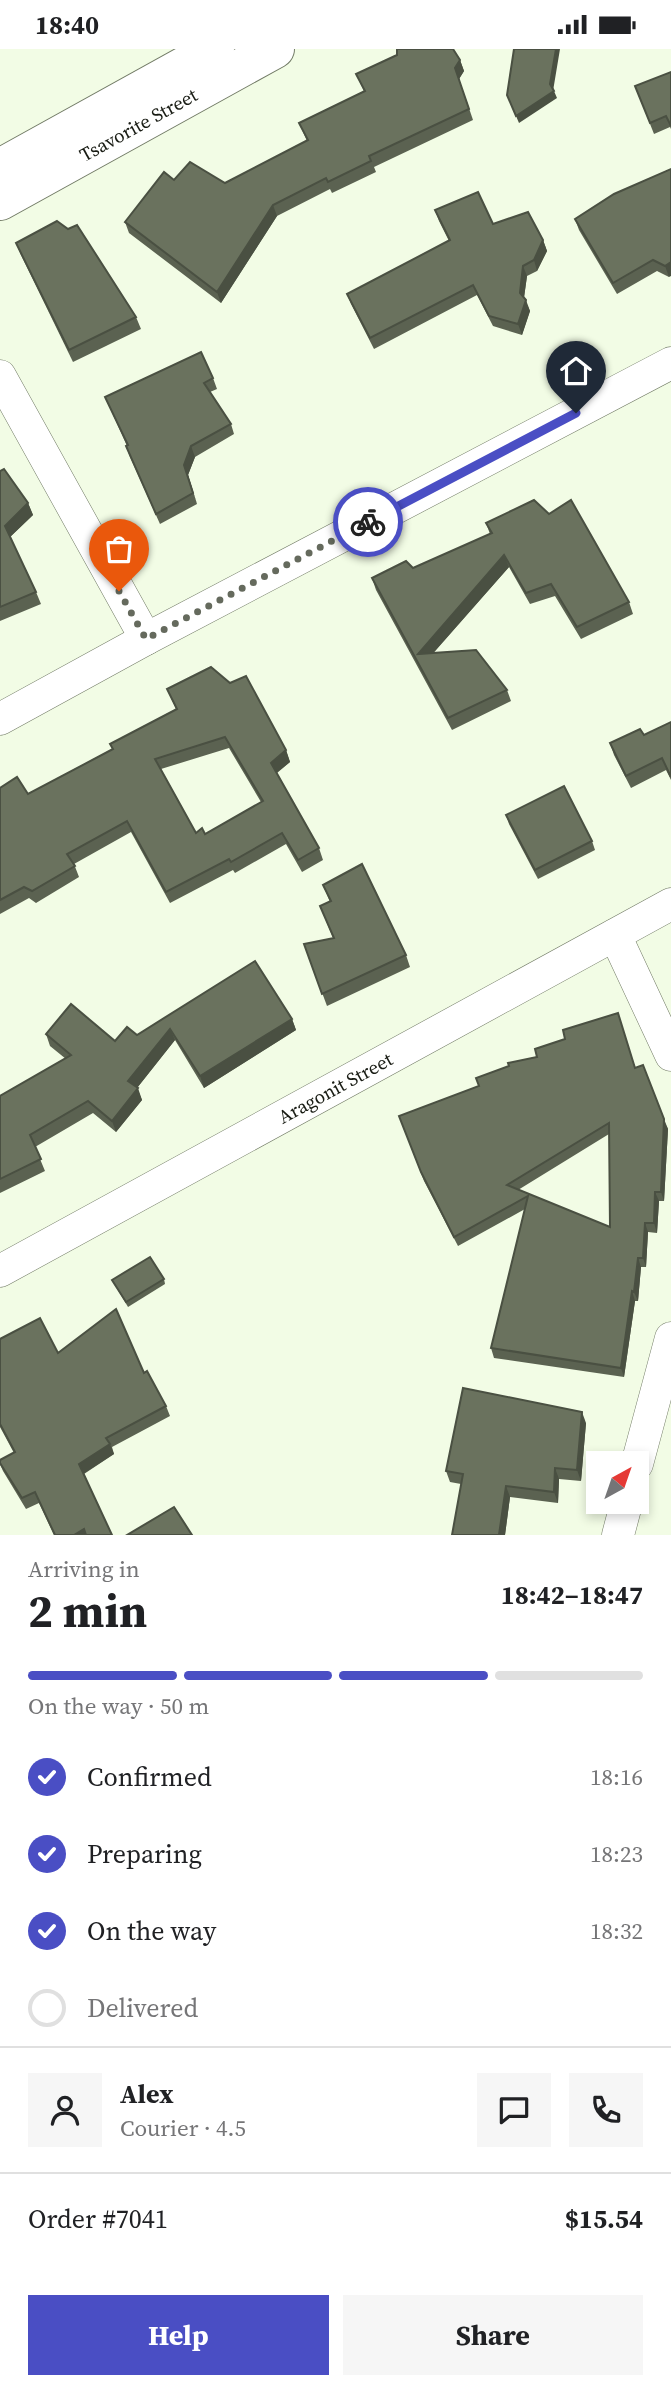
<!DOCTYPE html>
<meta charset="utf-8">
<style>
:root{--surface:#fff;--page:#f6f6f6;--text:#202124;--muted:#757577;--line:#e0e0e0;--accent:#4a4ec4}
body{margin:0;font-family:"Source Serif 4",serif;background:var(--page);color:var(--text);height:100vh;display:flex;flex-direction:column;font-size:26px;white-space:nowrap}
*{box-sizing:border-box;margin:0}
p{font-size:23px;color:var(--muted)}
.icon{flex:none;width:38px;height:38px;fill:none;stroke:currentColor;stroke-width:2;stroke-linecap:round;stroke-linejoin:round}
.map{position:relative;height:1486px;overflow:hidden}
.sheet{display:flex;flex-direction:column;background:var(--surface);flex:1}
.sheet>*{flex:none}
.needle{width:46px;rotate:40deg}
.buttons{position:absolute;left:586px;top:1402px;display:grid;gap:14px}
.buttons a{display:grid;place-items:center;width:63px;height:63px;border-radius:0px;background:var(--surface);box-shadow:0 4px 10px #0003;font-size:35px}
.pin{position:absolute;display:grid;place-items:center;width:60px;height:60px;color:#fff;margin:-72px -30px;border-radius:50% 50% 50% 0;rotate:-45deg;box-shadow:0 0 7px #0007}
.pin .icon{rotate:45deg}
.courier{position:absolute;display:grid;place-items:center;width:70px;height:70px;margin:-35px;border:5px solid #4a4ec4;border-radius:50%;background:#fff;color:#222;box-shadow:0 2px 9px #0007}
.head em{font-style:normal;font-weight:700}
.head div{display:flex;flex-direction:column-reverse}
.head{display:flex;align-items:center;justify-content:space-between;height:119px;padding:0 28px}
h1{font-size:46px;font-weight:700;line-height:52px}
.bar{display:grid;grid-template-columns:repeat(4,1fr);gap:10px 7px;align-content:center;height:84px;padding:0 28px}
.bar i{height:9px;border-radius:5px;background:var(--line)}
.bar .on{background:var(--accent)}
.bar p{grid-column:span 4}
.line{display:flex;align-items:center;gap:18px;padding:0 28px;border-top:2px solid var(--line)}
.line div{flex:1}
.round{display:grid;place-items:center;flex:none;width:74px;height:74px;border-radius:0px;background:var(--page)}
ol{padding:0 28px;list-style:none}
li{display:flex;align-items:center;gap:21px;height:77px}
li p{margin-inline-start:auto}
li .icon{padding:7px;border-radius:50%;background:var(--accent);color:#fff;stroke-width:4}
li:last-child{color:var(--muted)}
li i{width:38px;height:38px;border:4px solid var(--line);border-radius:50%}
.cta{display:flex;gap:14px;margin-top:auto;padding:14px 28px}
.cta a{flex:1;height:80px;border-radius:0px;background:var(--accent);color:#fff;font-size:28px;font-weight:700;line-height:80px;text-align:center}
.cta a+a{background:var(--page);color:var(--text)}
.status{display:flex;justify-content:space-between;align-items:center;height:49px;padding:0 35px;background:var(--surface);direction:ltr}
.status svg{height:19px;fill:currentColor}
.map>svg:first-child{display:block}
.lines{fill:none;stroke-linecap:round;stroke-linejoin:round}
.minor-casing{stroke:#727b66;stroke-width:33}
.tertiary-casing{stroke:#727b66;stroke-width:40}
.minor{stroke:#fff;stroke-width:32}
.tertiary{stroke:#fff;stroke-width:38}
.wall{fill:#5b6251;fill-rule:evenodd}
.shaded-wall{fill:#4a5042}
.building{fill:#6a725e;stroke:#4a5042;stroke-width:2;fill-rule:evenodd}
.done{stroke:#656a5d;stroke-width:7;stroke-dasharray:0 12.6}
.route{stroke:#4a4ec4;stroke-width:9}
.labels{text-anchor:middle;stroke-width:6;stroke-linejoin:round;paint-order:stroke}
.street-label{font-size:19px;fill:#191c14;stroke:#fff}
</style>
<div class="status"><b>18:40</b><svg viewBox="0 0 49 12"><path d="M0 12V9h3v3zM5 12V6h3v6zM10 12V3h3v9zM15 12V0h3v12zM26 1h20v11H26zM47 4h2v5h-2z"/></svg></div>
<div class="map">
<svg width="671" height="1486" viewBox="0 0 671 1486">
<rect width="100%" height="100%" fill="#f2fce5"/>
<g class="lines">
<g class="minor-casing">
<g id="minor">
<path d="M0 327 146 590"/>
<path d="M0 670 146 590 671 314"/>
<path d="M615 886 671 1006"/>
<path id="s1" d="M0 1222 671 855"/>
<path d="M637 1415 671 1289"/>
<path d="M618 1486 627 1452"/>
</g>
</g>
<g class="tertiary-casing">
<g id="tertiary">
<path d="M0 119 215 0"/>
<path id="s2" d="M0 152 275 0"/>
</g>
</g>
<use href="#minor" class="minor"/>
<use href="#tertiary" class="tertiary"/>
</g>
<g class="wall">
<path d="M460 11 464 22 459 30 473 71 374 118 376 123 332 144 330 140 277 167 221 254 129 184 125 173 174 131 225 134 307 92 299 74 364 42 356 25Z"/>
<path d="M671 23V80L670 78 654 85 635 37Z"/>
<path d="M671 120 669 228 657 222 617 245 579 181 575 170Z"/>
<path d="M435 161 493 175 543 191 547 202 537 222 527 227 524 249 530 262 522 286 493 277 477 246 374 300 351 255 347 245 449 192 439 172Z"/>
<path d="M16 194 136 268 141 280 73 313 21 206Z"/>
<path d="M213 329 217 340 210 343 231 375 234 385 195 408 188 426 197 455 160 475 130 408 126 397H127L105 348Z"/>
<path d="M0 422 28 454 33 466 10 488 36 543 41 555 0 572Z"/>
<path d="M486 474 629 553 633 565 581 590 555 547 530 555 509 518 433 604 507 641 511 652 452 681 376 541 372 529 413 519 490 485Z"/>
<path d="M167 640 286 701 290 713 277 724 319 799 323 811 302 823 286 795 235 824 233 821 170 854 131 783 74 815 79 828 36 854 29 849 0 865V739L28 745 112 700 110 695 176 660ZM229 699 261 753 205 785 196 784 161 720Z"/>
<path d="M671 673V731L666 721 631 739 614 706 610 694 644 686Z"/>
<path d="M506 766 592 792 595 801 538 830 509 775Z"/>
<path d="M323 836 406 906 410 918 327 957 304 895 333 889 320 857 330 853Z"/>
<path d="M255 912 292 970 296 981 204 1039 175 991 137 1039 142 1051 116 1083 93 1064 35 1098 45 1122 0 1144V1047L66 1010 50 997 46 985 115 992 137 986Z"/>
<path d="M636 1019 668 1080 664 1152H659L657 1184 648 1183 646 1218H641L638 1252H635L624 1328 494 1309 491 1299 525 1160 458 1197 424 1132 399 1067ZM609 1085 610 1178 518 1141Z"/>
<path d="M164 1230 165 1235 128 1258 112 1231Z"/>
<path d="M0 1290 144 1324 166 1357 170 1367 112 1398 114 1405 84 1425 112 1486H54L39 1454 26 1460 3 1422 0 1415V1411L14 1404 0 1378Z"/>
<path d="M586 1374 581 1432 559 1430 558 1454 510 1448 505 1486H452L461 1435 450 1433 446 1422Z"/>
</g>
<g class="shaded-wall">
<path d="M556 0H560L553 42H554L557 49 519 74 516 67 550 35Z"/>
<path d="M460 11 464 22 459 30 473 71 455 19Z"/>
<path d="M273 156 277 167 221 254 217 243Z"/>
<path d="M543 191 547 202 537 222 534 211Z"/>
<path d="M671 213V227L669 228 665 217Z"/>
<path d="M523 217 527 227 523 255 520 244Z"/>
<path d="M526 251 530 262 522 286 518 275Z"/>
<path d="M191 397 195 408 188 426 197 455 184 416Z"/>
<path d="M28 454 33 466 9 489 5 477Z"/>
<path d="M504 506 509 518 422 617 418 605Z"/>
<path d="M286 701 290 713 275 725 271 714Z"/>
<path d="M292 970 296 981 204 1039 200 1027Z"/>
<path d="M170 980 175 991 133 1044 128 1032Z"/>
<path d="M138 1039 142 1051 116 1083 112 1072Z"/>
<path d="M664 1070 668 1080 664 1152 661 1143Z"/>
<path d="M655 1143 659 1152 657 1184 654 1174Z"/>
<path d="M645 1174 648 1183 646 1218 643 1209Z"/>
<path d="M638 1209 641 1218 638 1252 634 1243Z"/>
<path d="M632 1242 635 1252 624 1328 621 1319Z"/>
<path d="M582 1363 586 1374 581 1432 577 1421Z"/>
<path d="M110 1395 114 1405 83 1425 79 1415Z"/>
<path d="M555 1419 559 1430 558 1454 554 1443Z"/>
<path d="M506 1437 510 1448 505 1486H499Z"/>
<path d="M84 1480 86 1486H74Z"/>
</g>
<g class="building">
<path d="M397 0H453L460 11 455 19 469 60 369 107 371 112 328 133 326 129 273 156 217 243 125 173 164 123 174 131 190 113 225 134 308 91 299 74 365 42 356 25 397 6Z"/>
<path d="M514 0H556L550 35 554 42 516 67 507 46Z"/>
<path d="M671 23V77L666 67 650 74 635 37Z"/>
<path d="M671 120V213L665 217 653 211 613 234 575 170 614 145Z"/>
<path d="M478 143 493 175 528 163 543 191 534 211 523 217 520 244 526 251 518 275 489 267 473 236 370 289 347 245 450 191 435 161Z"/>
<path d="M57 172 68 180 77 176 136 268 69 301 16 194Z"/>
<path d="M201 303 213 329 204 334 231 375 191 397 184 416 193 444 156 465 126 397 128 396 105 348Z"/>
<path d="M4 420 28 454 5 477 36 543 0 558V422Z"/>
<path d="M534 451 549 465 571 451 629 553 577 578 551 535 526 544 504 506 418 605 476 601 507 641 448 669 372 529 406 512 413 519 492 484 486 474Z"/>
<path d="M211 618 230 634 246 627 286 701 271 714 319 799 298 811 282 784 231 813 229 810 166 843 127 772 67 805 75 817 32 842 24 838 0 851V739L17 728 28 745 113 700 110 695 177 660 167 640ZM225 688 263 752 205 785 202 779 196 784 155 710Z"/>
<path d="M671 673V728L662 709 626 727 610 694 640 680 644 686Z"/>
<path d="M564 737 592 792 535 821 506 766Z"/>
<path d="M362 815 406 906 322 945 304 895 334 889 320 857 331 852 323 836Z"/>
<path d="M255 912 292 970 200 1027 170 980 128 1032 138 1039 112 1072 88 1052 30 1086 41 1110 0 1130V1047L71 1006 46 985 71 955 115 992 127 978 137 986Z"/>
<path d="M618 964 635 1019 643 1016 664 1070 661 1143H655L654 1174H645L643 1209H638L634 1243 632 1242 621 1319 491 1299 528 1147 454 1188 421 1123 399 1067 479 1037 476 1029 509 1017 508 1014 537 1008 535 1000 565 990 563 981ZM609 1074 610 1178 507 1136Z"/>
<path d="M150 1208 164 1230 126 1253 112 1231Z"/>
<path d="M116 1260 144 1324 147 1322 166 1357 106 1389 110 1395 79 1415 112 1486H86L84 1480 74 1486H55L35 1443 22 1449 0 1414V1411L15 1403 0 1375V1290L40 1269 58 1304Z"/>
<path d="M463 1339 582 1363 577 1421 555 1419 554 1443 506 1437 499 1486H452L463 1425 446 1422Z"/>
<path d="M174 1458 192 1486H127Z"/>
</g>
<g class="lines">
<path class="done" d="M119 542 146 590 368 473"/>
<path class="route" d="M368 473 576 364"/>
</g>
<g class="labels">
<g class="street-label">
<text dy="7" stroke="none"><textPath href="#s2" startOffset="158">Tsavorite Street</textPath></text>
<text dy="7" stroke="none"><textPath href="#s1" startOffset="382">Aragonit Street</textPath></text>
</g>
</g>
</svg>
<div class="buttons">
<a><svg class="needle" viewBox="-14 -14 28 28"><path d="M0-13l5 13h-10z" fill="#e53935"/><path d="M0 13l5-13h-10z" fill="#757577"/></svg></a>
</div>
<div class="pin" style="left:119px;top:542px;background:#ea580c"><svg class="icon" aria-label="bag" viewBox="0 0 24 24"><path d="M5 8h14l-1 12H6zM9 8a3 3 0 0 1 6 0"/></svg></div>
<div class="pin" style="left:576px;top:364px;background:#1f2937"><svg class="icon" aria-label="home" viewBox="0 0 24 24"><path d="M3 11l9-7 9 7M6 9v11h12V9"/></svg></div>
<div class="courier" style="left:368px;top:473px"><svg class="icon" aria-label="bike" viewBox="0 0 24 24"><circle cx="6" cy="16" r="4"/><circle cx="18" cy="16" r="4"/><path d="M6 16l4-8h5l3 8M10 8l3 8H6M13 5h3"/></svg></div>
</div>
<section class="sheet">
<div class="head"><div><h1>2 min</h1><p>Arriving in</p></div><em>18:42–18:47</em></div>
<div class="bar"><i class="on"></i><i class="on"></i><i class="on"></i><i></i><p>On the way · 50 m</p></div>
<ol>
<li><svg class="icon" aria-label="check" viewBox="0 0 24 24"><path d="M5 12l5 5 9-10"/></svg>Confirmed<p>18:16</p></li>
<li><svg class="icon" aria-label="check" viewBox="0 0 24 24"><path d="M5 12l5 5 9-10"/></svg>Preparing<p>18:23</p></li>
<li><svg class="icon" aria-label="check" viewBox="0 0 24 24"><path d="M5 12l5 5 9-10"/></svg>On the way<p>18:32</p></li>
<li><i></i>Delivered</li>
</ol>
<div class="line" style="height:126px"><a class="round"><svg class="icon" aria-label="person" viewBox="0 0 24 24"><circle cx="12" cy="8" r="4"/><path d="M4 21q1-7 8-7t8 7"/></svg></a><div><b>Alex</b><p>Courier · 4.5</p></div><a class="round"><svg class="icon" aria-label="chat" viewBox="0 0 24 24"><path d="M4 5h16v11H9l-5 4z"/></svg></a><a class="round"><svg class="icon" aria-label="phone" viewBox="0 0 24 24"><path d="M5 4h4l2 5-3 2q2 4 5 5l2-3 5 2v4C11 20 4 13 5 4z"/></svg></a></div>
<div class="line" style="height:91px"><div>Order #7041</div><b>$15.54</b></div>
<div class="cta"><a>Help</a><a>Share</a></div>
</section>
